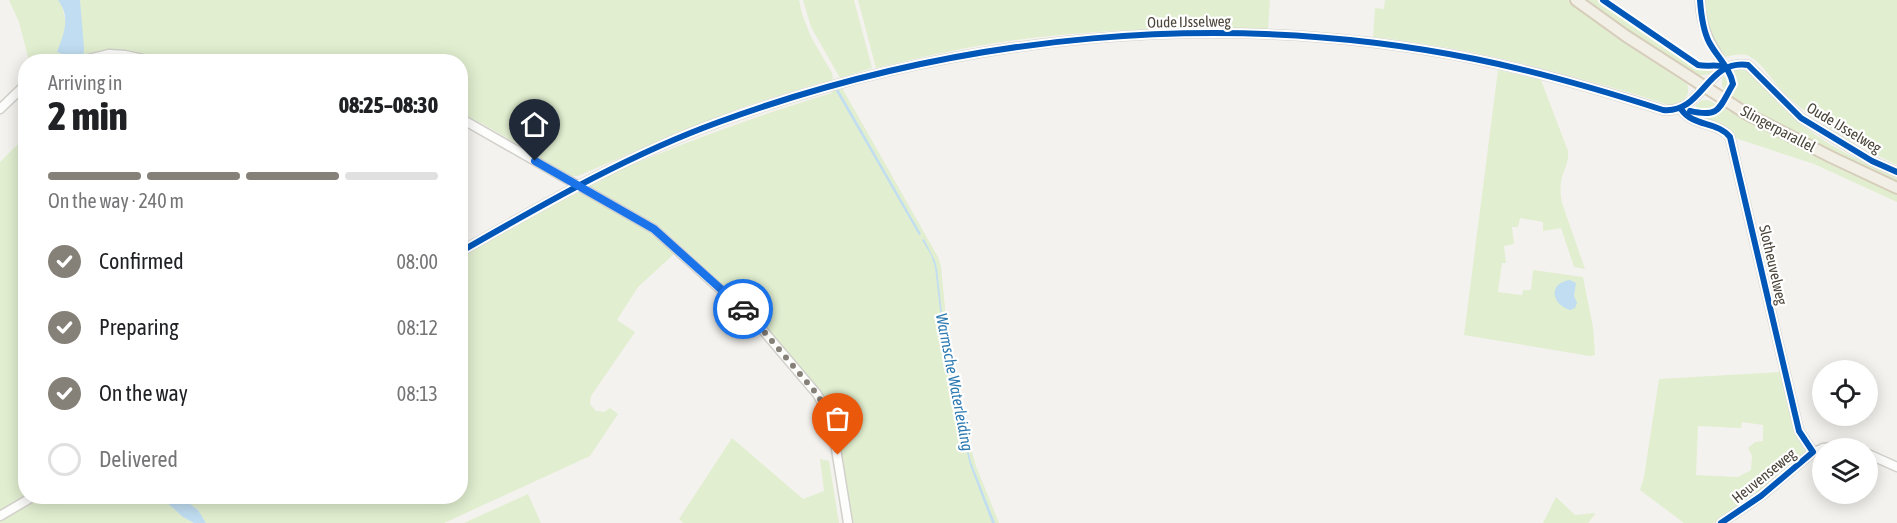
<!DOCTYPE html>
<meta charset="utf-8">
<style>
:root{--surface:#fff;--page:#f2f2f2;--text:#202124;--muted:#757577;--line:#e0e0e0;--accent:#868178}
body{margin:0;font-family:"Asap Condensed",sans-serif;background:var(--page);color:var(--text);height:100vh;display:flex;flex-direction:column;font-size:22px;white-space:nowrap}
*{box-sizing:border-box;margin:0}
p{font-size:20px;color:var(--muted)}
.icon{flex:none;width:33px;height:33px;fill:none;stroke:currentColor;stroke-width:2;stroke-linecap:round;stroke-linejoin:round}
.map{position:relative;flex:1;overflow:hidden}
.details{position:absolute;left:18px;top:54px;width:450px;height:450px;display:flex;flex-direction:column;background:var(--surface);border-radius:24px;box-shadow:0 3px 15px #0003}
.details>*{flex:none}
.buttons{position:absolute;left:1812px;top:360px;display:grid;gap:12px}
.buttons a{display:grid;place-items:center;width:66px;height:66px;border-radius:50%;background:var(--surface);box-shadow:0 3px 15px #0003;font-size:30px}
.pin{position:absolute;display:grid;place-items:center;width:51px;height:51px;color:#fff;margin:-62px -26px;border-radius:50% 50% 50% 0;rotate:-45deg;box-shadow:0 0 6px #0007}
.pin .icon{rotate:45deg}
.courier{position:absolute;display:grid;place-items:center;width:60px;height:60px;margin:-30px;border:4px solid #1a73e8;border-radius:50%;background:#fff;color:#222;box-shadow:0 2px 8px #0007}
.summary em{font-style:normal;font-weight:800}
.summary div{display:flex;flex-direction:column-reverse}
.summary{display:flex;align-items:center;justify-content:space-between;height:102px;padding:0 30px}
h1{font-size:39px;font-weight:800;line-height:45px}
.bar{display:grid;grid-template-columns:repeat(4,1fr);gap:9px 6px;align-content:center;height:72px;padding:0 30px}
.bar i{height:8px;border-radius:4px;background:var(--line)}
.bar .current{background:var(--accent)}
.bar p{grid-column:span 4}
ol{padding:0 30px;list-style:none}
li{display:flex;align-items:center;gap:18px;height:66px}
li p{margin-inline-start:auto}
li .icon{padding:6px;border-radius:50%;background:var(--accent);color:#fff;stroke-width:4}
li:last-child{color:var(--muted)}
li i{width:33px;height:33px;border:3px solid var(--line);border-radius:50%}
.map>svg:first-child{display:block}
.green{fill:#e1eecf;fill-rule:evenodd}
.water{fill:#c0ddf1}
.lines{fill:none;stroke-linecap:round;stroke-linejoin:round}
.minor-casing{stroke:#d2d0cb;stroke-width:11}
.major-casing{stroke:#d6cebb;stroke-width:14}
.minor{stroke:#fdfdfc;stroke-width:8}
.major{stroke:#f2efe6;stroke-width:10}
.cycleway-casing{stroke:#fff;stroke-width:10}
.cycleway{stroke:#0057b8;stroke-width:6}
.done{stroke:#868178;stroke-width:6;stroke-dasharray:0 10.8}
.route{stroke:#1a73e8;stroke-width:8}
.labels{text-anchor:middle;stroke-width:4.5;stroke-linejoin:round;paint-order:stroke}
.street-label{font-size:15px;fill:#4b4439;stroke:#fff}
.water-label{font-size:16px;font-style:italic;fill:#2e7ab2;stroke:#fff}
</style>
<div class="map">
<svg width="1897" height="523" viewBox="0 0 1897 523">
<rect width="100%" height="100%" fill="#f4f2ee"/>
<g class="green">
<path d="M9 0H61L66 25 61 44 57 51 65 55 68 59 60 61H29L19 22Z"/>
<path d="M80 0H799L802 14 811 37 832 73 833 78 831 82 823 84 822 82 746 106 691 127 578 176H572L488 127 461 113 460 62H165C132 49 116 52 82 57Z"/>
<path d="M803 0H854L872 68 840 78 811 27Z"/>
<path d="M858 0H1270L1268 29C1179 27 1090 29 1002 42 960 48 918 58 876 68Z"/>
<path d="M1385 0H1568L1612 35 1687 84C1692 95 1682 102 1673 107 1644 96 1614 88 1585 80 1515 60 1445 45 1373 37L1375 8 1384 9Z"/>
<path d="M1584 0H1597L1695 67 1705 69 1717 68 1709 74 1697 76 1640 40Z"/>
<path d="M1703 0H1897V165C1858 146 1819 125 1787 96 1774 84 1764 64 1749 56 1741 53 1734 55 1726 57 1709 36 1708 26 1703 0Z"/>
<path d="M1737 69C1756 68 1769 95 1782 107 1814 140 1856 159 1897 178V183L1810 142 1727 94 1722 86V78Z"/>
<path d="M1498 70 1541 80 1568 151C1569 161 1565 168 1562 177 1560 186 1560 194 1562 203L1585 269 1574 267 1561 228 1543 231V222L1520 218 1518 227H1512L1514 244 1504 246 1506 263H1502L1498 292 1522 295 1523 290H1531L1533 270 1583 277 1593 327 1595 355 1590 356 1464 335Z"/>
<path d="M841 86 938 257 941 266 948 340 968 437 976 466 999 523H850L838 439 808 378 755 315 664 230 653 222 589 186 597 179C674 147 751 117 832 93L830 89Z"/>
<path d="M1702 100H1708L1829 164 1897 195V202L1814 164 1735 138 1727 127 1695 114 1696 105Z"/>
<path d="M25 137V299L23 297H19V315L26 307 25 496 0 511V162Z"/>
<path d="M576 192C586 194 597 201 606 207 631 220 654 233 674 254L638 287 617 320 635 332 591 396 590 404 596 411 604 412 610 408 618 414 590 456 444 523H206L198 510 181 497 460 496 461 257Z"/>
<path d="M1782 372 1797 437 1806 452 1750 500 1714 523H1684L1640 490 1644 477 1659 379ZM1742 422 1763 425V441L1755 442 1748 448 1752 456 1751 470 1738 477 1696 475 1698 426 1741 428Z"/>
<path d="M732 438 803 499 824 491 820 459 829 461 839 523H683L679 519Z"/>
<path d="M528 494 541 523H464Z"/>
<path d="M146 496 145 499 164 500 183 517 194 523H0V519L40 497Z"/>
<path d="M1556 497 1575 515 1595 513V514L1588 523H1543Z"/>
</g>
<g class="water">
<path d="M58 0H80L84 48 83 61H68L65 55 57 52C64 34 71 17 58 0Z"/>
<path d="M838 89 921 234 919 235 836 91Z"/>
<path d="M924 239 935 261 937 269 946 350 962 425 971 462 995 523H992L970 465 960 423 944 345 935 267 931 255 922 240Z"/>
<path d="M1570 280 1576 283 1574 296 1577 303 1575 308 1570 310C1551 304 1548 283 1570 280Z"/>
<path d="M146 496 181 497 198 510 206 523H194L183 517 164 500 154 498 144 499Z"/>
</g>
<g class="lines">
<g class="minor-casing">
<g id="minor">
<path d="M1700 0C1701 29 1710 43 1725 67"/>
<path d="M76 62 109 54 125 55 157 62"/>
<path d="M0 109 26 84"/>
<path d="M1681 109C1693 127 1717 121 1730 137L1799 431 1813 452"/>
<path d="M460 118 654 229 755 321 817 394 831 418 848 523"/>
<path d="M460 252C544 204 628 155 719 122 960 34 1223 8 1475 59 1539 72 1601 90 1663 110 1703 114 1706 59 1748 65L1801 118 1872 161 1897 172"/>
<path d="M1823 448 1835 447 1851 448"/>
<path d="M1868 454 1897 467"/>
<path d="M0 516 34 496"/>
<path d="M1721 523 1761 496 1813 452 1822 449"/>
</g>
</g>
<g class="major-casing">
<path id="major" d="M1576 0 1626 36 1747 114 1831 157 1897 188"/>
</g>
<use href="#minor" class="minor"/>
<use href="#major" class="major"/>
<g class="cycleway-casing">
<g id="cycleway">
<path d="M1603 0 1698 65C1707 67 1716 64 1725 67"/>
<path d="M1681 109C1693 127 1717 121 1730 137L1799 431 1813 452 1761 496 1721 523"/>
<path d="M1690 111C1720 118 1719 108 1733 84 1730 68 1717 57 1709 42 1703 30 1701 14 1700 0"/>
<path d="M460 252C544 204 628 155 719 122 960 34 1223 8 1475 59 1539 72 1601 90 1663 110 1703 114 1706 59 1748 65L1801 118 1872 161 1897 172"/>
</g>
</g>
<use href="#cycleway" class="cycleway"/>
</g>
<g class="lines">
<path class="done" d="M743 309 755 321 817 394 831 418 838 455"/>
<path class="route" d="M535 161 654 229 743 309"/>
</g>
<g class="labels">
<g class="street-label">
<text transform="translate(1189 22) rotate(-1)" y="5">Oude IJsselweg</text>
<text transform="translate(1844 128) rotate(31)" y="5">Oude IJsselweg</text>
<text transform="translate(1778 129) rotate(28)" y="5">Slingerparallel</text>
<text transform="translate(1773 265) rotate(77)" y="5">Slotheuvelweg</text>
<text transform="translate(1764 476) rotate(-39)" y="5">Heuvenseweg</text>
</g>
<g class="water-label">
<text transform="translate(955 382) rotate(79)" y="6">Warmsche Waterleiding</text>
</g>
</g>
</svg>
<div class="buttons">
<a><svg class="icon" aria-label="locate" viewBox="0 0 24 24"><circle cx="12" cy="12" r="6"/><path d="M12 2v4M12 18v4M2 12h4M18 12h4"/></svg></a>
<a><svg class="icon" aria-label="layers" viewBox="0 0 24 24"><path d="M12 4l9 5-9 5-9-5zM3 14l9 5 9-5"/></svg></a>
</div>
<div class="pin" style="left:838px;top:455px;background:#ea580c"><svg class="icon" aria-label="bag" viewBox="0 0 24 24"><path d="M5 8h14l-1 12H6zM9 8a3 3 0 0 1 6 0"/></svg></div>
<div class="pin" style="left:535px;top:161px;background:#1f2937"><svg class="icon" aria-label="home" viewBox="0 0 24 24"><path d="M3 11l9-7 9 7M6 9v11h12V9"/></svg></div>
<div class="courier" style="left:743px;top:309px"><svg class="icon" aria-label="car" viewBox="0 0 24 24"><path d="M5 17H2v-5l4-1 3-4h7l3 4 3 1v5h-3M9 17h6M6 11h13"/><circle cx="7" cy="17" r="2"/><circle cx="17" cy="17" r="2"/></svg></div>
<section class="details">
<div class="summary"><div><h1>2 min</h1><p>Arriving in</p></div><em>08:25–08:30</em></div>
<div class="bar"><i class="current"></i><i class="current"></i><i class="current"></i><i></i><p>On the way · 240 m</p></div>
<ol>
<li><svg class="icon" aria-label="check" viewBox="0 0 24 24"><path d="M5 12l5 5 9-10"/></svg>Confirmed<p>08:00</p></li>
<li><svg class="icon" aria-label="check" viewBox="0 0 24 24"><path d="M5 12l5 5 9-10"/></svg>Preparing<p>08:12</p></li>
<li><svg class="icon" aria-label="check" viewBox="0 0 24 24"><path d="M5 12l5 5 9-10"/></svg>On the way<p>08:13</p></li>
<li><i></i>Delivered</li>
</ol>
</section>
</div>
